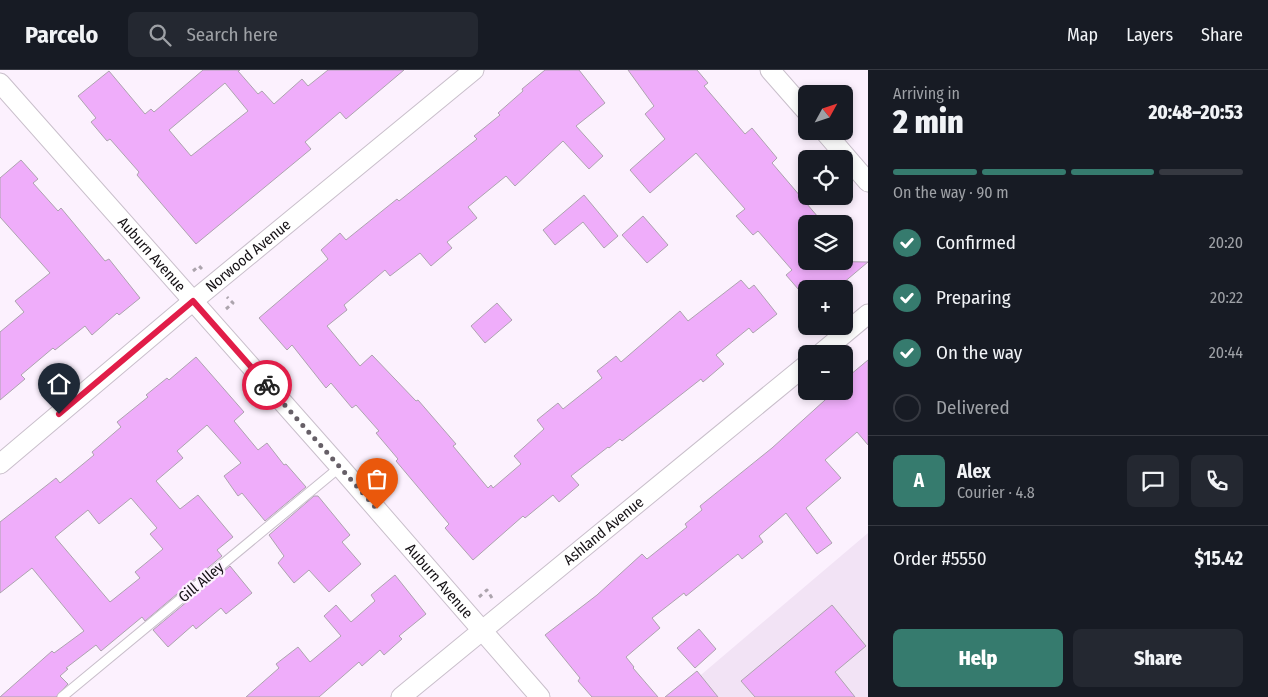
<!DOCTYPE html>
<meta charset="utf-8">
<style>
:root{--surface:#171b24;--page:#242831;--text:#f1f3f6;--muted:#9ea1a6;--line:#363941;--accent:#367b6e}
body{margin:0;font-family:"Fira Sans Condensed",sans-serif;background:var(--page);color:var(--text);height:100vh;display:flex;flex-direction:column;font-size:19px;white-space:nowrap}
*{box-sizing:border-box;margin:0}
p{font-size:16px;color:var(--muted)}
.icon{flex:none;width:28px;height:28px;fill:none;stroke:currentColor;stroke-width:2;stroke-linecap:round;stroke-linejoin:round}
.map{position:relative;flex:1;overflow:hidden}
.details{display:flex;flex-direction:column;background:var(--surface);width:400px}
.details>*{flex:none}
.needle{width:32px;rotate:50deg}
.tools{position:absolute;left:798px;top:15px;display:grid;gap:10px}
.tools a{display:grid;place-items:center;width:55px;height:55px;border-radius:8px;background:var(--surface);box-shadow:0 2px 8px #0003;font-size:25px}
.pin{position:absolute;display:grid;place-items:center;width:42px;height:42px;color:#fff;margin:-51px -21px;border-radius:50% 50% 50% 0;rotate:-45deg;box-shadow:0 0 5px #0007}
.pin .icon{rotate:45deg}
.courier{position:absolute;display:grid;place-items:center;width:50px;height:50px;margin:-25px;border:4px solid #e11d48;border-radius:50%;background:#fff;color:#222;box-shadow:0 1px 6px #0007}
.head em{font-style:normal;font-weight:800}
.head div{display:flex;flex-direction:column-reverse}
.head{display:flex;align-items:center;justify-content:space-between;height:85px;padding:0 25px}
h1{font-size:32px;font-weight:800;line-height:38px}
.bar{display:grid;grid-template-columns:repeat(4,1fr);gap:8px 5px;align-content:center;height:60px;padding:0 25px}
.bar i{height:6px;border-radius:4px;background:var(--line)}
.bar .on{background:var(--accent)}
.bar p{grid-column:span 4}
.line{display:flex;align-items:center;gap:12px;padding:0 25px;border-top:1px solid var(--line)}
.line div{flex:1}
.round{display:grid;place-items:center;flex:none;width:52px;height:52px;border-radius:8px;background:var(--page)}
ol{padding:0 25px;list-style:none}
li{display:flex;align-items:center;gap:15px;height:55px}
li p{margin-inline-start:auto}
li .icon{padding:5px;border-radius:50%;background:var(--accent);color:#fff;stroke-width:4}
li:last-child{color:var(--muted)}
li i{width:28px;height:28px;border:2px solid var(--line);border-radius:50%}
.action{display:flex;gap:10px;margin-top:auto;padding:10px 25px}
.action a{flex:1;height:58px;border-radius:8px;background:var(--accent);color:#fff;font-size:20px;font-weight:800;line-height:58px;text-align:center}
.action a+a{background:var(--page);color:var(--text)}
header{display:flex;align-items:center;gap:30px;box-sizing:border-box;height:70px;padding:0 25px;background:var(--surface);border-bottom:1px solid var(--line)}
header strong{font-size:24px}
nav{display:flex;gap:28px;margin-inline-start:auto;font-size:18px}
.search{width:350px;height:45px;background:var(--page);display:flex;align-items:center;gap:12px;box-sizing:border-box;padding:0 18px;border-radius:8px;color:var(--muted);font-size:19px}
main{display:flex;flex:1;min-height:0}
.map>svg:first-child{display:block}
.built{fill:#f2e3f5}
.building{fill:#efadfa;stroke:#ada3af;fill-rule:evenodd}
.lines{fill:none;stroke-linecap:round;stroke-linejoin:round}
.service-casing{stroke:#c9bfcb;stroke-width:11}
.minor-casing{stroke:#c9bfcb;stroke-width:21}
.path{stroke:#aca4ad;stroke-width:3;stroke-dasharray:4 4;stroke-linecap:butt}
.service{stroke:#fff;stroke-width:9}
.minor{stroke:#fff;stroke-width:19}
.done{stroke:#665f67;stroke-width:5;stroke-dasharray:0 9}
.route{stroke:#e11d48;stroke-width:6}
.labels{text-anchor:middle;stroke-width:4.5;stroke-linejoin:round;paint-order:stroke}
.street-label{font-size:15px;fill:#151115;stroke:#fcf1fe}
</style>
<header>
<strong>Parcelo</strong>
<div class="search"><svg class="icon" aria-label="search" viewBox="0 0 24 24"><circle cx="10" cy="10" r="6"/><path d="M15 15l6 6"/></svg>Search here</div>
<nav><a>Map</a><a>Layers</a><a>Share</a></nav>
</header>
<main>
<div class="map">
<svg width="868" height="627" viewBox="0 0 868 627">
<rect width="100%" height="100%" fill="#fcf1fe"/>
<path class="built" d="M868 463V627H675Z"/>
<g class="building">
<path d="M203 0H240L238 1 258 24 262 21 274 34 302 9 308 16 328 0H404L346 49 340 42 305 72 311 79 196 174 137 105 139 102 110 69 107 71 91 52 96 48 78 26 109 1 145 44 151 39 154 42ZM225 13 248 41 191 86 169 60Z"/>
<path d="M545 0H579L605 33 576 56 603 86 589 99 563 71 515 116 506 106 468 137 477 148 447 172 452 178 431 196 420 183 390 206 385 200 344 235 347 240 327 256 360 296 372 285 416 331 418 330 456 374 453 376 488 418 491 415 493 418 521 394 514 386 544 359 537 350 558 333 563 339 602 308 597 301 616 286 621 292 680 241 688 251 741 210 749 219 754 215 777 244 753 263 749 258 716 285 724 294 703 312 701 309 622 371 620 369 609 378 608 377 571 406 579 415 559 432 553 425 525 448 523 446 473 490 445 458 449 454 396 391 398 389 376 363 379 361 356 335 352 338 331 313 326 318 292 275 287 280 259 248 328 189 321 180 340 163 346 170 397 129 399 131 477 69 474 66 500 45 498 43 523 21 522 19Z"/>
<path d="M628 0H697L708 13 704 16 745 64 752 58 777 88 772 93 824 154H806V191L868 192 836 219H806L805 227 786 205 792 200 758 161 753 165 736 146 745 139 696 83 650 123 630 100 665 69 645 44 654 36Z"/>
<path d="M21 90 38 109 33 113 58 141 61 138 105 191 109 189 140 228 119 245 117 243 92 265 85 256 55 280 53 278 21 305 25 309 0 330V262L24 242 15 231 50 203 0 147V108Z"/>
<path d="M584 125 618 166 604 178 583 152 555 175 543 160Z"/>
<path d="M643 146 668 175 647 193 622 165Z"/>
<path d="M497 233 512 250 485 273 471 256Z"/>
<path d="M196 287 244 342 234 351 258 380 267 373 284 395 286 394 306 417 265 451 242 423 238 426 224 406 241 393 207 355 177 381 183 388 156 411 180 439 198 425 233 467 217 480 222 486 145 551 142 547 101 581 96 575 66 598 68 599 60 606 68 614 56 627H0L52 581 54 583 84 561 32 498 0 523V452L56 408 60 413 94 385 92 382 121 357 117 352 148 327 146 325 167 308 169 310ZM131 428 157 458 150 464 163 479 135 502 140 508 110 532 55 467 88 440 99 454Z"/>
<path d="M868 290V375L857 362 825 390 841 408 806 438 832 473 817 484 786 443 759 466 763 472 742 489 738 484 686 526 684 523 652 548 660 558 626 587 634 597 633 598 658 627H592L578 611 580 608 545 565 597 525 642 484 647 489 687 457 685 454 702 440 700 436 772 378 835 321H844V310Z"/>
<path d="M314 426H318L350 465 342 472 361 494 329 522 309 500 294 513 278 493 284 486 269 465Z"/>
<path d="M230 496 252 523 226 544 221 538 196 559 193 555 168 577 153 560Z"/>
<path d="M395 505 426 544 399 566 402 569 384 585 380 580 362 596 359 592 319 627H246L279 598 276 594 298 577 310 592 341 566 324 546 336 535 351 552 375 531 371 525Z"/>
<path d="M832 535 866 576 835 602 855 627H755L741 611Z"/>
<path d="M699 559 716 579 695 598 677 578Z"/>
<path d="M697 601 718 627H665Z"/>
</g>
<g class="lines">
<g class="service-casing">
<path id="service" d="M62 627 340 397"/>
</g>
<g class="minor-casing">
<g id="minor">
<path d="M770 0 806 41"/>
<path id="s1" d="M0 13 340 397 540 627"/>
<path d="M824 61 868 112"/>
<path d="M820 284 868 244"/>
<path id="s2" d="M0 394 193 231 474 0"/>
<path id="s3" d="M401 627 806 295"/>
</g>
</g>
<g class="path">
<path d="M193 201 199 196 203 200"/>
<path d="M226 239 233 233 227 227"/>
<path d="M479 527 487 520 492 528"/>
</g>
<use href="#service" class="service"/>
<use href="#minor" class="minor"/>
</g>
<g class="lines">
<path class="done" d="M267 315 377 439"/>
<path class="route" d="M59 344 193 231 267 315"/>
</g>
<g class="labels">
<g class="street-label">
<text dy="5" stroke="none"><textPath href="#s1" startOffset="229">Auburn Avenue</textPath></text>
<text dy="5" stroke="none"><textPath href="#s2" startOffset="324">Norwood Avenue</textPath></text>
<text dy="5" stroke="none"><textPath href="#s3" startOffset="262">Ashland Avenue</textPath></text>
<text dy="5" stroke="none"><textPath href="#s1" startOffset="664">Auburn Avenue</textPath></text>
<text transform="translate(201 512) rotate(-40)" y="5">Gill Alley</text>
</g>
</g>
</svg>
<div class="tools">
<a><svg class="needle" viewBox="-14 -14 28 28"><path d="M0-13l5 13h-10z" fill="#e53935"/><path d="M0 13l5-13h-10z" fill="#9ea1a6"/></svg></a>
<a><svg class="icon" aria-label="locate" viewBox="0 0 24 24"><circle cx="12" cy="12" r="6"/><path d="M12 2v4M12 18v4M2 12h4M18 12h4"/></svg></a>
<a><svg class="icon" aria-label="layers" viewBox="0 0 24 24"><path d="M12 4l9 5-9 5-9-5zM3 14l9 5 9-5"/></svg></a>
<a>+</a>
<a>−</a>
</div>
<div class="pin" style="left:377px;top:439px;background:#ea580c"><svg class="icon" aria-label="bag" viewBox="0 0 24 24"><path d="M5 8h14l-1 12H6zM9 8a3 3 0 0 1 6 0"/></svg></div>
<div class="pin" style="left:59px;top:344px;background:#1f2937"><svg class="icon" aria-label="home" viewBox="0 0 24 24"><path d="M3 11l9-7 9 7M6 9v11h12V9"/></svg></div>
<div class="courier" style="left:267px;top:315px"><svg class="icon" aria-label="bike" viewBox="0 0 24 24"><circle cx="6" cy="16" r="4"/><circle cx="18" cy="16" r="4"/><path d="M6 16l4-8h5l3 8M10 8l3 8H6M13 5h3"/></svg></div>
</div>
<section class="details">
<div class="head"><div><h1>2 min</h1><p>Arriving in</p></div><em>20:48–20:53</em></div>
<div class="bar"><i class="on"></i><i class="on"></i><i class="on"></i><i></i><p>On the way · 90 m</p></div>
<ol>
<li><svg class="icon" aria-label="check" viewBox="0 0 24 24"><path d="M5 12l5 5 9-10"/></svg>Confirmed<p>20:20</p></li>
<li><svg class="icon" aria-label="check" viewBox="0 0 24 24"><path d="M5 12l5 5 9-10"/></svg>Preparing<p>20:22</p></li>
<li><svg class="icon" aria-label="check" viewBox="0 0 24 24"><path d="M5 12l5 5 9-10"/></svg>On the way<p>20:44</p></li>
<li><i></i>Delivered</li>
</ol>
<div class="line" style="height:90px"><b class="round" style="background:var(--accent);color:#fff">A</b><div><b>Alex</b><p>Courier · 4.8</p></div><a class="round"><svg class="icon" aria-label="chat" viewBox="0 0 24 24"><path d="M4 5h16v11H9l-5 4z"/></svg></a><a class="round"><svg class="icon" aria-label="phone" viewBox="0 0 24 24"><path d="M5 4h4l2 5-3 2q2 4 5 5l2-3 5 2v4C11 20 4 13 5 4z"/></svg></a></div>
<div class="line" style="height:65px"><div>Order #5550</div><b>$15.42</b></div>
<div class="action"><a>Help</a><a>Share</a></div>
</section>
</main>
